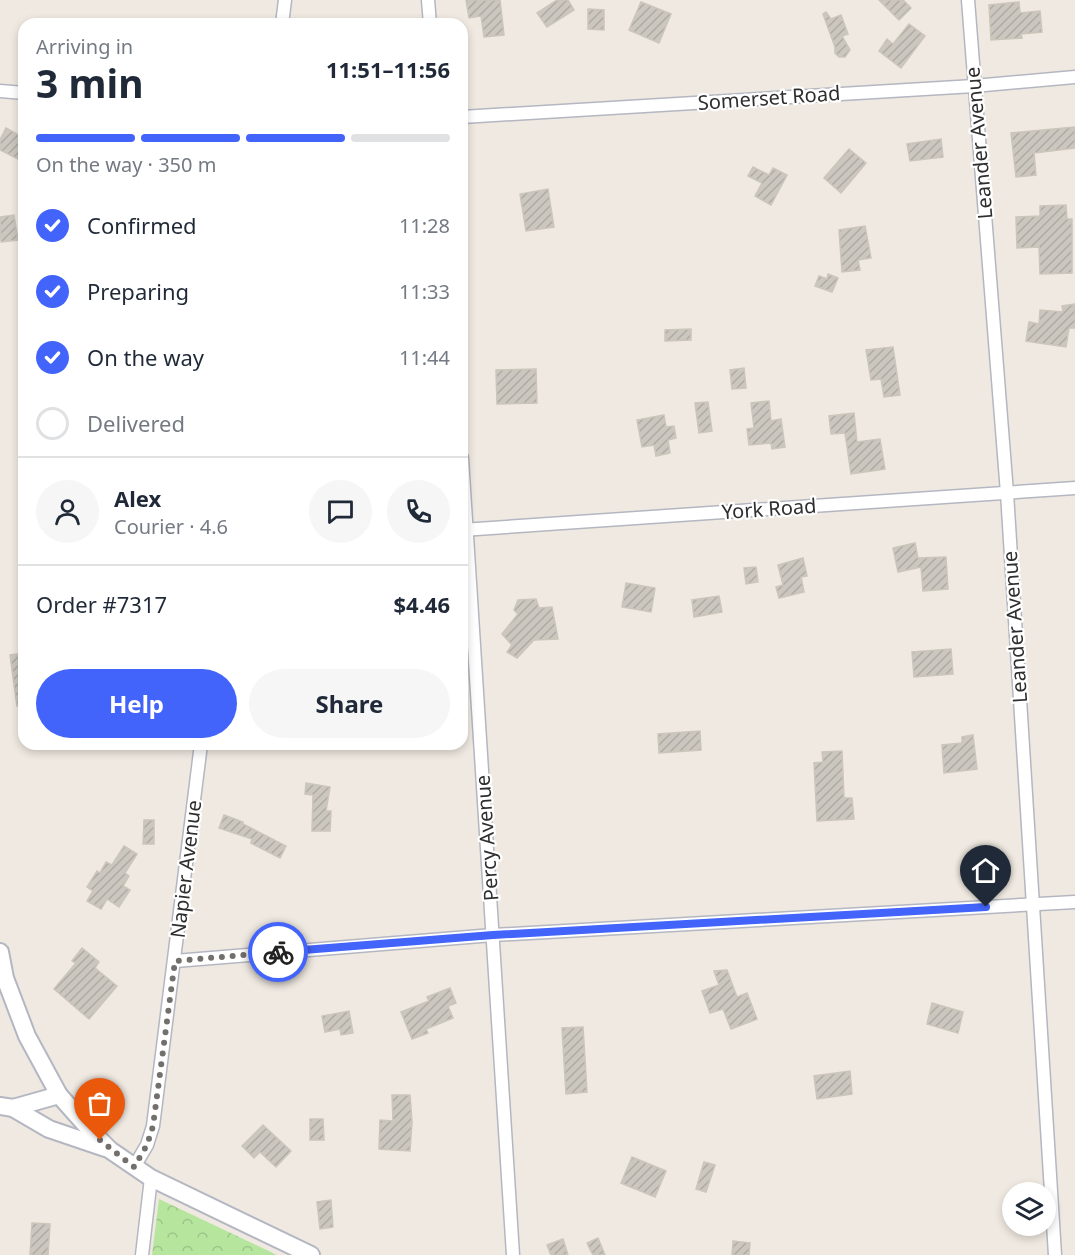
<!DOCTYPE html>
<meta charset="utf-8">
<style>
:root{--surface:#fff;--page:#f6f6f7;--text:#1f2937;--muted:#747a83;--line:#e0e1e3;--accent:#4264fb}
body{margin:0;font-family:"Noto Sans",sans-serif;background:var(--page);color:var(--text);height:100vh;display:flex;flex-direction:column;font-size:22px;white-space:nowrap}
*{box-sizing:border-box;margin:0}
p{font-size:20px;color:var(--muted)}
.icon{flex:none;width:33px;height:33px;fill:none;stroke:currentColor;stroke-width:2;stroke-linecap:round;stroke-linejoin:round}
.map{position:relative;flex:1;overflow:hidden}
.panel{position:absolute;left:18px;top:18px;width:450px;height:732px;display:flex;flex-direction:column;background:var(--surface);border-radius:18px;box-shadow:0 3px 9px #0003}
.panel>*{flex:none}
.buttons{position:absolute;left:1002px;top:1182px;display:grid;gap:12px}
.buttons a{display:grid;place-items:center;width:54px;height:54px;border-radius:50%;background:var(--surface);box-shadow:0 3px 9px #0003;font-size:30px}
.pin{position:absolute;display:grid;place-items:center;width:51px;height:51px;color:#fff;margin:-62px -26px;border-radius:50% 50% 50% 0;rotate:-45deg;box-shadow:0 0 6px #0007}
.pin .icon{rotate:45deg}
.courier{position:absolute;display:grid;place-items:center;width:60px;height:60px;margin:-30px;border:4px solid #4264fb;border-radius:50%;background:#fff;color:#222;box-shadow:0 2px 8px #0007}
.head em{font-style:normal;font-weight:700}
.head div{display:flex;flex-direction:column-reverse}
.head{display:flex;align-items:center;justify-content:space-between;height:102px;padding:0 18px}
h1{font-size:39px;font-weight:700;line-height:45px}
.bar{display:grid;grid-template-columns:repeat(4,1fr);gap:9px 6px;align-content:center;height:72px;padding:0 18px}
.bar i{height:8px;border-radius:4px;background:var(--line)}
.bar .selected{background:var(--accent)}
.bar p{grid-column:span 4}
.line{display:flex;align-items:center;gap:15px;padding:0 18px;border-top:2px solid var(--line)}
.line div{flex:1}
.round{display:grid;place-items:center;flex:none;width:63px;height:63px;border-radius:32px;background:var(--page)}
ol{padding:0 18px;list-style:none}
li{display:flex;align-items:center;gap:18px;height:66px}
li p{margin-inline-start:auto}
li .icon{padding:6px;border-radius:50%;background:var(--accent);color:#fff;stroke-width:4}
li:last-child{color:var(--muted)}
li i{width:33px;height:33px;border:3px solid var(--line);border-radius:50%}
.button{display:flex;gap:12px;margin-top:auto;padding:12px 18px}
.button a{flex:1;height:69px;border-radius:36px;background:var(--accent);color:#fff;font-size:24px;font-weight:700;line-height:69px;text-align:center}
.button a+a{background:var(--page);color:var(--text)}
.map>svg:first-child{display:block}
.forest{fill:url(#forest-crowns)}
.building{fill:url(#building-hatch);stroke:#cbc5ba;stroke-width:1.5}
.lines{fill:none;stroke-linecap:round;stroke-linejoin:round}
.street-casing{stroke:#b4b7c1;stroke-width:15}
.secondary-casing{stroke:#b4b7c1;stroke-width:20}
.street{stroke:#fff;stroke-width:12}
.secondary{stroke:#fff;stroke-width:16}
.done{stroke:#726f6d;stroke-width:6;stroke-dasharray:0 10.8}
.route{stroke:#4264fb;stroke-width:8}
.labels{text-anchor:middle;stroke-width:4.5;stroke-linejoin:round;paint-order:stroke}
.street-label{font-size:20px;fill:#2e2e2e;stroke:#fff}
</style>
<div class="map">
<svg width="1075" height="1255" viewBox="0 0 1075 1255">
<defs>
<pattern id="forest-crowns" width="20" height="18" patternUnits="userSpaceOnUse" patternTransform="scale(1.5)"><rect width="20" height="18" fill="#b6e59e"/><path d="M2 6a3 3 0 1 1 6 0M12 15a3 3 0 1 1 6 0" fill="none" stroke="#9dc588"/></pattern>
<pattern id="building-hatch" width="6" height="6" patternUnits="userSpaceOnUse" patternTransform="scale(1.5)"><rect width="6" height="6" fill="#cbc7bf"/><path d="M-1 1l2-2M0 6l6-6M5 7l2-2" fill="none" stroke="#afaba4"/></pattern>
</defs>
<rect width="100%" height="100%" fill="#efe9e1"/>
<path class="forest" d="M159 1199 277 1255H152Z"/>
<g class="building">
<path d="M466 0H500L504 35 484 37 481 16 469 18Z"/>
<path d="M557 0H568L574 10 547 27 537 13Z"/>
<path d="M879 0H903L911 8 899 20Z"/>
<path d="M641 2 671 14 659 43 629 30Z"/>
<path d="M1019 2 1020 13 1040 11 1042 32 1021 34 1022 38 991 40 989 5Z"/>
<path d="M588 9 604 10V30L588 29Z"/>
<path d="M826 12 831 19 841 15 848 34 842 36 850 50 845 57H839L835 53V47L823 14Z"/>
<path d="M909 24 925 36 901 68 879 51 887 39 893 44Z"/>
<path d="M1075 127V148L1034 153 1036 175 1016 177 1011 133Z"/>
<path d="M6 128 24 138V162L0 150V140Z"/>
<path d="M941 139 943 157 910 161 907 144Z"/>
<path d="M849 149 866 163 841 193 824 178Z"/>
<path d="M753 167 769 175 773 168 787 175 771 205 755 196 762 183 748 176Z"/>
<path d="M548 189 554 227 526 231 520 194Z"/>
<path d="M1066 205 1067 219H1072V273L1040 274 1039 247 1017 248 1016 217 1040 216V206Z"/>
<path d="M14 215 18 240 1 242 0 217Z"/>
<path d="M865 226 871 258 858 260 860 270 842 272 839 230Z"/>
<path d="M828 274 838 278 832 292 815 286 819 276 827 279Z"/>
<path d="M1075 304V328H1069L1066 347 1026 341 1029 322 1039 324 1040 310 1063 312 1062 306Z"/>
<path d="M691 329V340L665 341V330Z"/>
<path d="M893 347 900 395 884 397 881 379 871 380 866 350Z"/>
<path d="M744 368 746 388 732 389 730 370Z"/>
<path d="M536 369 537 403 497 404 496 370Z"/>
<path d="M769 401 771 421 781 419 785 447 772 449 771 443 749 445 747 429 754 428 751 403Z"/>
<path d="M708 402 712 431 699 433 695 403Z"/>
<path d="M854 413 857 442 880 439 885 469 851 474 845 433 831 434 829 416Z"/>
<path d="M664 415 666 427 674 426 676 438 668 440 670 453 656 456 654 445 642 447 637 420Z"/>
<path d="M915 543 918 558 946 557 948 589 923 591 921 567 898 572 893 548Z"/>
<path d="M803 558 807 576 801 577 804 592 779 598 776 587 783 585 778 565Z"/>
<path d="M756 567 758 582 746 584 744 568Z"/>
<path d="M626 583 655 588 651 612 622 607Z"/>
<path d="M719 596 722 612 694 617 692 600Z"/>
<path d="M536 599 539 608 552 607 558 639 534 640 517 658 507 652 512 645 502 634 518 614 514 610 518 600Z"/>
<path d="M951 649 953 674 914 677 912 652Z"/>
<path d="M24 653V706H17L10 655Z"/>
<path d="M700 731 701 750 659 753 658 734Z"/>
<path d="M973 735 977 769 944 773 942 745 962 743V737Z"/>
<path d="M842 751 844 798H852L854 819 817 821 814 763 823 762 822 752Z"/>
<path d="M306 783 330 787 326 811H331L330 831H312L313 795 305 794Z"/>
<path d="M224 815 243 822V824L286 846 280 858 251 843 252 839 219 828Z"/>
<path d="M144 820H154V844H143Z"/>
<path d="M124 846 137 854 125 873 129 876 123 886 130 890 119 907 107 899 101 909 87 901 93 891 87 887 97 871 100 873 106 862 112 865Z"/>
<path d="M82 948 99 962 95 968 117 986 89 1019 54 989 76 963 72 961Z"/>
<path d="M727 970 737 997 747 993 757 1019 731 1029 723 1009 710 1013 702 991 719 985 714 971Z"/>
<path d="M450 988 456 1003 448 1006 453 1018 426 1029 428 1033 412 1039 401 1012 429 1001 427 997Z"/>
<path d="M932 1003 963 1012 958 1033 927 1024Z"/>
<path d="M349 1011 353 1033 341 1035 340 1029 325 1032 322 1016Z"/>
<path d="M583 1027 587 1092 566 1094 562 1028Z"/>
<path d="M850 1071 852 1094 817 1099 814 1076Z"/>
<path d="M392 1095H410L412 1122 410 1151 379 1149 380 1120 393 1121Z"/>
<path d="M310 1119H323L324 1140H310Z"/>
<path d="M263 1125 291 1151 276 1167 260 1152 254 1158 242 1146Z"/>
<path d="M632 1157 666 1171 655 1197 621 1183Z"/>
<path d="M704 1162 715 1165 706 1192 696 1189Z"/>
<path d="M331 1200 333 1227 320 1229 317 1202Z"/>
<path d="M32 1223 50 1224 48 1255H30Z"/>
<path d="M598 1238 605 1255H593L587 1243Z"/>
<path d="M563 1239 568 1255H551L547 1245Z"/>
<path d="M733 1241 750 1243 749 1255H732Z"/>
</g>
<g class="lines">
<g class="street-casing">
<g id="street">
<path d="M428 0 430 24"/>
<path d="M968 0 1007 493 1055 1255"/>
<path d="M282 24 285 0"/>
<path d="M0 91 24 93"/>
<path d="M462 117 974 86 1075 77"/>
<path d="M462 458 513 1255"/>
<path d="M462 530 1075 488"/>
<path d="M175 961 493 935 1075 902"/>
<path d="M134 1167 147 1145 153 1126 201 744"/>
<path d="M142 1255 151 1178"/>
</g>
</g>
<g class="secondary-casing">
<g id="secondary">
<path d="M0 952 5 978 27 1036 59 1095 91 1131 110 1150 151 1178 311 1255"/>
<path d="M0 1106 13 1108 59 1095"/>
<path d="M13 1108 49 1129 105 1148"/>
</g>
</g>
<use href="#street" class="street"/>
<use href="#secondary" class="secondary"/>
</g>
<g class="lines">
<path class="done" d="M100 1140 134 1167 147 1145 153 1126 175 961 278 952"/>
<path class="route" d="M278 952 493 935 986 907"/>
</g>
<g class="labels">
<g class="street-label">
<text transform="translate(769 98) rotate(-4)" y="7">Somerset Road</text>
<text transform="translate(979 143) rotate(-95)" y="7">Leander Avenue</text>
<text transform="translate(769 509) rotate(-4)" y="7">York Road</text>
<text transform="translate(1015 627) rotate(-94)" y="7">Leander Avenue</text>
<text transform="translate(487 838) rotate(-94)" y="7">Percy Avenue</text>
<text transform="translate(186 869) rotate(-83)" y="7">Napier Avenue</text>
</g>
</g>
</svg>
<div class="buttons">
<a><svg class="icon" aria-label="layers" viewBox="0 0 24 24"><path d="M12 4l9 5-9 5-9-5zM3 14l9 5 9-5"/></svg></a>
</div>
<div class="pin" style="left:100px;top:1140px;background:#ea580c"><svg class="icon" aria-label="bag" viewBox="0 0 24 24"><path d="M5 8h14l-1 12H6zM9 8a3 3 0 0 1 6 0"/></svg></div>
<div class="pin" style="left:986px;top:907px;background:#1f2937"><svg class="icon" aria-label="home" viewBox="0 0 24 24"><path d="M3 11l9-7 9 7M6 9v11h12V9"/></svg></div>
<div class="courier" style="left:278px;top:952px"><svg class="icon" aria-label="bike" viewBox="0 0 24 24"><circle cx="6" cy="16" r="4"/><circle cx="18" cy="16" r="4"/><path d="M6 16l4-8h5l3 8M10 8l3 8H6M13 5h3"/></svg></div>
<section class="panel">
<div class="head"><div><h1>3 min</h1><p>Arriving in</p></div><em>11:51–11:56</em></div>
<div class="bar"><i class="selected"></i><i class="selected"></i><i class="selected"></i><i></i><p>On the way · 350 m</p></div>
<ol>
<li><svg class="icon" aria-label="check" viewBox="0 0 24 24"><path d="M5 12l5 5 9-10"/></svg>Confirmed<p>11:28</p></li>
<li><svg class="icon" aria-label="check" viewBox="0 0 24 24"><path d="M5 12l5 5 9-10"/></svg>Preparing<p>11:33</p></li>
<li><svg class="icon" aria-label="check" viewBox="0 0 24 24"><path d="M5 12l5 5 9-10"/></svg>On the way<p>11:44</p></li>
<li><i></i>Delivered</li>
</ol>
<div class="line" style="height:108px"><a class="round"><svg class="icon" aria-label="person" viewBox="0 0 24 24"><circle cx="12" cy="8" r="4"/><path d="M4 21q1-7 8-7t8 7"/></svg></a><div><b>Alex</b><p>Courier · 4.6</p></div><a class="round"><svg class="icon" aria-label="chat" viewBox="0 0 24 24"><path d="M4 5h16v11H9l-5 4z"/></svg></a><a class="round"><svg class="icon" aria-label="phone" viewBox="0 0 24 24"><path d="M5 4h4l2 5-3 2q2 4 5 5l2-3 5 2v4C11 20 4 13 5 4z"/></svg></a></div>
<div class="line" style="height:78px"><div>Order #7317</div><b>$4.46</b></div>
<div class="button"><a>Help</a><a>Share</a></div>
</section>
</div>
